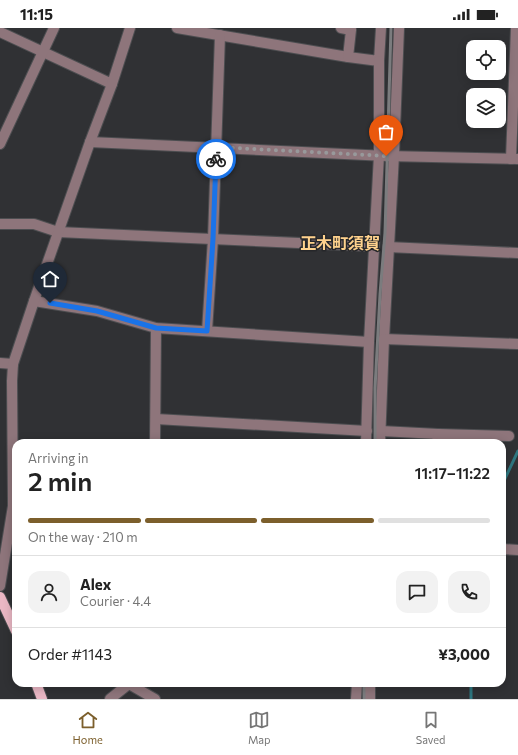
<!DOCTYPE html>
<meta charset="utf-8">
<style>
:root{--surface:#fff;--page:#f2f2f2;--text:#222;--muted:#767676;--line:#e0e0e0;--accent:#7c5f2c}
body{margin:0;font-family:Commissioner,"Noto Sans JP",sans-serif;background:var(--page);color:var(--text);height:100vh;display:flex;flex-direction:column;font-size:15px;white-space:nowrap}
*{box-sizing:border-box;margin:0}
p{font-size:13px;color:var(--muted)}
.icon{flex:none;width:22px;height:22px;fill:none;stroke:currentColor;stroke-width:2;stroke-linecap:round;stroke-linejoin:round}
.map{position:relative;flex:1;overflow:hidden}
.panel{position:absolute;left:12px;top:411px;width:494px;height:248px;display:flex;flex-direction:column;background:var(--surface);border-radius:12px;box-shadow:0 2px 10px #0003}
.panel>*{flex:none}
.tools{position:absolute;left:466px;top:12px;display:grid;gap:8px}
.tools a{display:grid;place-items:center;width:40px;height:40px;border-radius:8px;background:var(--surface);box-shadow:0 2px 10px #0003;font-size:20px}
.pin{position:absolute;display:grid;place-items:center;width:34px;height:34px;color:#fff;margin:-41px -17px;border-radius:50% 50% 50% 0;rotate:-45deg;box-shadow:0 0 4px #0007}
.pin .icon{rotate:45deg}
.courier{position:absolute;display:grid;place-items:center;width:40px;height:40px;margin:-20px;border:3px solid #1a73e8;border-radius:50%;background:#fff;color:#222;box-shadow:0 1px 5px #0007}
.overview em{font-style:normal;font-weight:600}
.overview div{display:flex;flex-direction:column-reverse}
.overview{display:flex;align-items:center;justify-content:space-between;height:68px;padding:0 16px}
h1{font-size:26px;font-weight:600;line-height:30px}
.bar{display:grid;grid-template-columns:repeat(4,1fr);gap:6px 4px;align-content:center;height:48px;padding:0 16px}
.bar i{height:5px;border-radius:3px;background:var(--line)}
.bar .selected{background:var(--accent)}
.bar p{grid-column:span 4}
.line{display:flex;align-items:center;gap:10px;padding:0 16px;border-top:1px solid var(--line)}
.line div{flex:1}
.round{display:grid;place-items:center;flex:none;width:42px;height:42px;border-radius:12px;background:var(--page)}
.status{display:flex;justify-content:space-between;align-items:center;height:28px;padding:0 20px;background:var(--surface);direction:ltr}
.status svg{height:11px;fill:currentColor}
.tab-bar{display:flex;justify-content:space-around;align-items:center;height:56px;border-top:1px solid var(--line);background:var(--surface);font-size:11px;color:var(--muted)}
.tab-bar a{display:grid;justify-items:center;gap:2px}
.tab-bar .selected{color:var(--accent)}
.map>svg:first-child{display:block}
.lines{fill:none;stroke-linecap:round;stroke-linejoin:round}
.stream{stroke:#2e767f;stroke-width:3}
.minor-casing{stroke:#4d4e51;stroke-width:12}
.major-casing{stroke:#4d4e51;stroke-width:12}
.minor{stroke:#8e757b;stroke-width:10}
.major{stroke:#eab7c4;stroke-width:10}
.rail{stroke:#7b7c7e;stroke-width:3}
.done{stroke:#98999b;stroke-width:4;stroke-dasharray:0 7.2}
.route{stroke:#1a73e8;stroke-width:5}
.labels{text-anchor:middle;stroke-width:3;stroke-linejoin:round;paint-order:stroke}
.quarter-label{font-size:16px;font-weight:bold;fill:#ffd28d;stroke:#26272a}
</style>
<div class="status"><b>11:15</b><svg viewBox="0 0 49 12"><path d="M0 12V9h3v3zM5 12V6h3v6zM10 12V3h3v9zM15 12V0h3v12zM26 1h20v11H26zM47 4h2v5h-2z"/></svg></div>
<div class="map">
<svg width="518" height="671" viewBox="0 0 518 671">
<rect width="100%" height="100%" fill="#303134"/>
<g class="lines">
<g class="stream">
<path d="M502 457 518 423"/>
<path d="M471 655V671"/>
</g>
<g class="minor-casing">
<g id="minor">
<path d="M177 0 348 29"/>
<path d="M341 0 351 2 348 29 379 33 381 0"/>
<path d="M0 4 112 56"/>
<path d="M90 114 387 128 518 131"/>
<path d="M0 116 54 0"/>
<path d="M511 131 516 0"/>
<path d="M0 196H34L58 204 367 218"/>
<path d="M388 219 518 225"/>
<path d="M34 273 97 283 156 300 369 314 379 127V33"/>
<path d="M207 303 213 211 220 7"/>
<path d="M384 311 394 127 399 0"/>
<path d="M0 335 13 336"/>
<path d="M156 391 367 403"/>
<path d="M381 403 438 406 437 415"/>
<path d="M438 406 509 408"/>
<path d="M155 415 156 300"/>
<path d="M366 415 369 314"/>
<path d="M380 415 384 311 518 316"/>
<path d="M502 521 518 522"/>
<path d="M0 558 13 478 12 353 13 336 34 273 90 114 112 56 130 0"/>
<path d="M129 656 155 671"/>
<path d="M110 671 130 655"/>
<path d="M356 671 357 655"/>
<path d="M370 671V655"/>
</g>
</g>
<g class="major-casing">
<g id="major">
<path d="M0 569 16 603"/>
<path d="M36 655 42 671"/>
</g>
</g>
<use href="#minor" class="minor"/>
<use href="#major" class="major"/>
<g class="rail">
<path d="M375 415V360L380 266 385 205 391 0"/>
<path d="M364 671V655"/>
</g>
</g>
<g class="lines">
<path class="done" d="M216 131V119L386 128"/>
<path class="route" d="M50 275 97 283 156 300 207 303 213 211 216 131"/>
</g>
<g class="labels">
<g class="quarter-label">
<text x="340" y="221">正木町須賀</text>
</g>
</g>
</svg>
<div class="tools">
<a><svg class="icon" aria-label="locate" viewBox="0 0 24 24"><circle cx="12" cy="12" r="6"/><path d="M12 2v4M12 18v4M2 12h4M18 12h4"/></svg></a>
<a><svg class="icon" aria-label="layers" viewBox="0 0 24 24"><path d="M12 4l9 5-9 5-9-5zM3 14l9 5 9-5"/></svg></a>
</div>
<div class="pin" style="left:386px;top:128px;background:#ea580c"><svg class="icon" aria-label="bag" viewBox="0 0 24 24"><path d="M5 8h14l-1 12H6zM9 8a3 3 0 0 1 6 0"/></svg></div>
<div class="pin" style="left:50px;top:275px;background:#1f2937"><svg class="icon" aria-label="home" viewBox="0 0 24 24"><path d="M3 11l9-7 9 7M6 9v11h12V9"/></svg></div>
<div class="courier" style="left:216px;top:131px"><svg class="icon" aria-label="bike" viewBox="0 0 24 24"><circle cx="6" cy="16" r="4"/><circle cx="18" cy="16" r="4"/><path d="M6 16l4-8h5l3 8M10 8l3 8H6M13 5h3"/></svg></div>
<section class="panel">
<div class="overview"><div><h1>2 min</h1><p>Arriving in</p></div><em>11:17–11:22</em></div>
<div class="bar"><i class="selected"></i><i class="selected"></i><i class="selected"></i><i></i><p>On the way · 210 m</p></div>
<div class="line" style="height:72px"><a class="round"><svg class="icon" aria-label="person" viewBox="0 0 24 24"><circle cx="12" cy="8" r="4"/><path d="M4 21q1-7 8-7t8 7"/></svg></a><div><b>Alex</b><p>Courier · 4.4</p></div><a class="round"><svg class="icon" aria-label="chat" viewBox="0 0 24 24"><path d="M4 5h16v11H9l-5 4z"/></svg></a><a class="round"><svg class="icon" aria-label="phone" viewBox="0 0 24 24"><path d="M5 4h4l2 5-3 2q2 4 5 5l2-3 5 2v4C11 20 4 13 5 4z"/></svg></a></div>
<div class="line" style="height:52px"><div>Order #1143</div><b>¥3,000</b></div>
</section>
</div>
<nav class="tab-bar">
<a class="selected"><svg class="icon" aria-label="home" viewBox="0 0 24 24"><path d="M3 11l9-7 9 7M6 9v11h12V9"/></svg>Home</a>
<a><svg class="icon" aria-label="map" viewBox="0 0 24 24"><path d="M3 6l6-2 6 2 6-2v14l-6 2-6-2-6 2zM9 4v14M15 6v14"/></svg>Map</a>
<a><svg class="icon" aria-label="saved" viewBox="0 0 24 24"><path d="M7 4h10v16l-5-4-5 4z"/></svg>Saved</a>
</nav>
